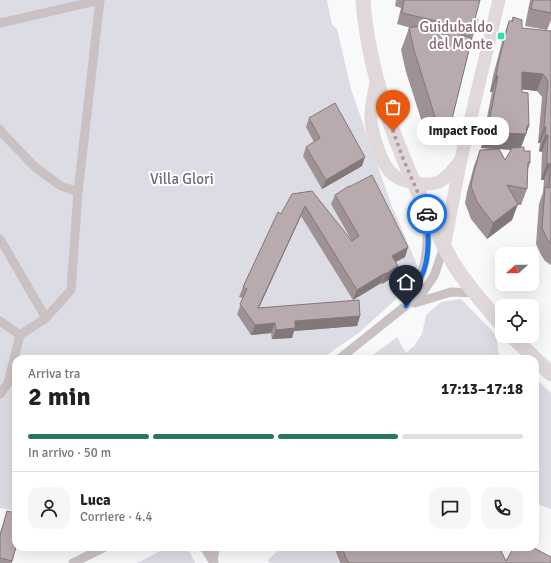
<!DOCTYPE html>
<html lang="it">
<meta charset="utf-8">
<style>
:root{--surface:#fff;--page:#f6f6f6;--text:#222;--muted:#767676;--line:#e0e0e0;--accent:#29785a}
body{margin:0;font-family:Signika,sans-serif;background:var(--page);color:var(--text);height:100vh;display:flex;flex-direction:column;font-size:15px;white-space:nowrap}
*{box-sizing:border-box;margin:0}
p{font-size:13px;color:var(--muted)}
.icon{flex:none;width:22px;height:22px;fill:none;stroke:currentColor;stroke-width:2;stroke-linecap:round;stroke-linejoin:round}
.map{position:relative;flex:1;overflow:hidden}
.sheet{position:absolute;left:12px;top:355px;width:527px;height:196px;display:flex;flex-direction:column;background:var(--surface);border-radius:12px;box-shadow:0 4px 16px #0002}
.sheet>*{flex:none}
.needle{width:26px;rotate:249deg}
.controls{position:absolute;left:495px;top:247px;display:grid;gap:8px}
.controls a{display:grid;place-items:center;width:44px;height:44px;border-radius:8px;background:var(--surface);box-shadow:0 4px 16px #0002;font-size:20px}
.pin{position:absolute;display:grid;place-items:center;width:34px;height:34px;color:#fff;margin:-41px -17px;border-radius:50% 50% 50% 0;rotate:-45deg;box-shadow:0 0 4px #0007}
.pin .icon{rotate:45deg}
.courier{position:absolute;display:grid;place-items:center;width:40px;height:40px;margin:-20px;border:3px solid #1a73e8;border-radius:50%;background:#fff;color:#222;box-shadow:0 1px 5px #0007}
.bubble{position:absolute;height:28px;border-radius:12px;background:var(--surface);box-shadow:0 4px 16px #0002;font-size:13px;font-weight:700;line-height:28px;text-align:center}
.summary em{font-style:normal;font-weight:700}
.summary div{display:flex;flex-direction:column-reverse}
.summary{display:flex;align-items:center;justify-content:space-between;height:68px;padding:0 16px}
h1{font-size:26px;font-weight:700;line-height:30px}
.bar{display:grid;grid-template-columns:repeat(4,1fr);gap:6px 4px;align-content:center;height:48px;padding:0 16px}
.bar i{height:5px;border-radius:3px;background:var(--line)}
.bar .current{background:var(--accent)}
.bar p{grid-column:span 4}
.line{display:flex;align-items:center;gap:10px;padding:0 16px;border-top:1px solid var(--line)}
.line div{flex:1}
.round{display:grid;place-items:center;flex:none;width:42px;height:42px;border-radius:12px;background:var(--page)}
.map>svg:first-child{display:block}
.green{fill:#dcdce4}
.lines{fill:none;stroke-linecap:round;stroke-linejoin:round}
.street{stroke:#cac1c3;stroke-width:9}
.secondary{stroke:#e0d8d9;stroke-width:13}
.primary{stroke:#e0d8d9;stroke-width:15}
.wall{fill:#9f9295;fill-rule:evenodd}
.shaded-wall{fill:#827779}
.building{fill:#b9aaad;stroke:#827779}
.done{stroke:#af9ca0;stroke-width:4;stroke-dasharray:0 7.2}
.route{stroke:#1a73e8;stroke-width:5}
.poi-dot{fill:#31e19f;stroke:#fff;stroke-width:1.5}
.labels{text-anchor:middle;stroke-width:4;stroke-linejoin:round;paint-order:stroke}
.poi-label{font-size:15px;fill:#886a6f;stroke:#fff;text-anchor:end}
.park-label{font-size:15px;fill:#6d6880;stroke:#fff}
</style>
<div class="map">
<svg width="551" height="563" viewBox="0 0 551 563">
<rect width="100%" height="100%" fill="#f8f9fa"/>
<g class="green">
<path d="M0 0H327L332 25 337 29 351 89 391 204 418 267 409 287 360 332 321 359H16V511L0 508Z"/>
<path d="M461 299 496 335 499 354 503 359H368L397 337 406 353 414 346 422 334 426 315 441 302Z"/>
<path d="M536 379 551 393V509L535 503V380Z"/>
<path d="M168 547H187L195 563H137Z"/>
<path d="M282 547H334L339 563H270L268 560Z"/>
</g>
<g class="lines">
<g class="street">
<path d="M0 23 100 0"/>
<path d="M0 129 3 134 36 168 61 186 78 192"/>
<path d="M0 239 46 318"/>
<path d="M408 302C426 269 428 256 427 219"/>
<path d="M415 303 451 292 476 293"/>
<path d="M0 321 20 335"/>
<path d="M20 335 46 318 71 290 78 192 100 0"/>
<path d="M339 359 423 292 434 276 444 247"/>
<path d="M0 394 8 383 20 335"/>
<path d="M204 547 214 563"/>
<path d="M213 561 215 547"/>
<path d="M73 563 105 547"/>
</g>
<g class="secondary">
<path d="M377 79C374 93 370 107 371 121 373 136 382 168 395 176 400 180 408 182 415 183 440 187 445 180 460 161"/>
<path d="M444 247 461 159 499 0"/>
</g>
<g class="primary">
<path d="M363 0C368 72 396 147 427 211 436 229 443 246 453 263 467 285 485 306 502 325"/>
<path d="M512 336 551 374"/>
</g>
</g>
<g class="wall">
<path d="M396 0H480L475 19V30L472 39 452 119 444 141H428L406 72 401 50 409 28H411L397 24 401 8 395 6ZM438 34 447 36 445 42Z"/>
<path d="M530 0H551V20L547 30 525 26Z"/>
<path d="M513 17 522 28 551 31V265L545 261 541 255 536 244 539 204 543 192 544 180H541L542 152 539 151 540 143H538L542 97 537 91 522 89V92L529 126 521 147 530 163 528 169 527 189 521 205H517L512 220 487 239 471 219 465 203 467 192 474 166 480 150 494 149 481 148 492 92H490L493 76 503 38 509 21H511ZM499 149 511 150 505 160Z"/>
<path d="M309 118 362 166 322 189 303 156 306 147 314 142 306 127Z"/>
<path d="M292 194 352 241 331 204 335 195 408 247 405 257 396 262 398 266 395 276 382 284 381 283 353 300 301 216 259 308 360 316 357 326 294 331 292 338 272 339 271 333 251 335 237 314 243 298 239 297 243 287Z"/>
<path d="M7 511 16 547 12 563H0V533Z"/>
<path d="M334 547H499L506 561 551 563H340Z"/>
</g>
<g class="shaded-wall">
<path d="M522 72 543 74 537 91 516 89Z"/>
<path d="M496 76H498L492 92H490Z"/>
<path d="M452 119 444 141H428L436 120Z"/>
<path d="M527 126H529L520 150 481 148 487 132Z"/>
<path d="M544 127H546L540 143H538Z"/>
<path d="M545 135H548L542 152 539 151Z"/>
<path d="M365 157 362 166 322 189 326 180Z"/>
<path d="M547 163 550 164 544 180H541Z"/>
<path d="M518 204 512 220 487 239 493 223Z"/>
<path d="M305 206 301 216 254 318 258 308Z"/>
<path d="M408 247 405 257 388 266 392 256Z"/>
<path d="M398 266 395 276 382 284 385 274Z"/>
<path d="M385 273 381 283 353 300 357 290Z"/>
<path d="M360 316 357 326 294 331 292 338 272 339 276 330 295 321Z"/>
<path d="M275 323 271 333 251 335 255 325Z"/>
</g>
<g class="building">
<path d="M404 0H480L475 19 478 20 475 30 402 13Z"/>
<path d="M533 0H551V13L531 9Z"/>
<path d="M513 17 522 20V28L551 31V244L547 239 542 228 545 187 549 188 550 164 547 163 548 135H545L546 127H544L548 81 543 74 522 72V92L528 93 529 126H527L526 134 487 132 498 76H496L499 60 509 21H513Z"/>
<path d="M418 26 422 29 431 27 446 43 449 31 472 38 452 119 436 120 414 50 409 28Z"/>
<path d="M335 103 365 157 326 180 306 147 320 138 309 118Z"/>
<path d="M524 147V151H530V163L528 162 527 189 507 185 518 204 493 223 477 202 471 186 473 176 480 150 499 149 505 160 512 148Z"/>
<path d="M372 175 408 247 392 256 398 266 385 274V273L357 290 305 206 258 308 359 300 360 316 295 321V328L276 330 275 323 255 325 240 304 247 289 243 287 278 212 281 214 292 194 312 191 352 241 359 236 335 195 349 186V187Z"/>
<path d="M7 511 16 513V547L12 561 0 558V536Z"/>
<path d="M342 547H499L506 561 514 547H532L551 557V563H349L346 558Z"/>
</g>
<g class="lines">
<path class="done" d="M393 131 402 156 427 214"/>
<path class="route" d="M406 306C412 294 419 282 424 270 430 252 428 232 427 214"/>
</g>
<rect class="poi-dot" x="497" y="32" width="8" height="8" rx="2"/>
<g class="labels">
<g class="poi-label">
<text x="493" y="32">Guidubaldo<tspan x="493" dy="17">del Monte</tspan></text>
</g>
<g class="park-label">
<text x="182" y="184">Villa Glori</text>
</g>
</g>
</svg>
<div class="controls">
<a><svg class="needle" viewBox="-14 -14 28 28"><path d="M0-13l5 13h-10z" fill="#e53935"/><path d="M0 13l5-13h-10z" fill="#767676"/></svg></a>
<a><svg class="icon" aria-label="locate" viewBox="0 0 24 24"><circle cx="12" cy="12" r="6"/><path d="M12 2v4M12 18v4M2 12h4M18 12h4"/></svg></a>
</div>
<div class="pin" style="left:393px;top:131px;background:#ea580c"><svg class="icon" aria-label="bag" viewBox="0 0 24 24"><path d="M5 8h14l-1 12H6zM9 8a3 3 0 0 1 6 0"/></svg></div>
<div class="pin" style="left:406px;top:306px;background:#1f2937"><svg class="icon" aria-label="home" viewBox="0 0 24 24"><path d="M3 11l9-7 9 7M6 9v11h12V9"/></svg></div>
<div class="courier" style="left:427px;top:214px"><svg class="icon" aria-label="car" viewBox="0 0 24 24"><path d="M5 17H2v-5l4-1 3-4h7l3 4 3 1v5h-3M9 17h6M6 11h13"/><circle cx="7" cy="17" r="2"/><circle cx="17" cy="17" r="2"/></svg></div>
<div class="bubble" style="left:417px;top:117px;width:92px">Impact Food</div>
<section class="sheet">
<div class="summary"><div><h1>2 min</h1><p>Arriva tra</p></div><em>17:13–17:18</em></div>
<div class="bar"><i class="current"></i><i class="current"></i><i class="current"></i><i></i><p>In arrivo · 50 m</p></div>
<div class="line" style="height:72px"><a class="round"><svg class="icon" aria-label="person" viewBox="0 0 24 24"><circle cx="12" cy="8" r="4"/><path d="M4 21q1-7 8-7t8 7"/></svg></a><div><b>Luca</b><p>Corriere · 4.4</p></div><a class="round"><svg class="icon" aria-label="chat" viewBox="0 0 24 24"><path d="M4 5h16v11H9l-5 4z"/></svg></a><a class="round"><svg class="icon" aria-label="phone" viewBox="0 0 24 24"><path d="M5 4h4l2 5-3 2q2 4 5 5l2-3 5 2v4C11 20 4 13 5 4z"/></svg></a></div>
</section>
</div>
